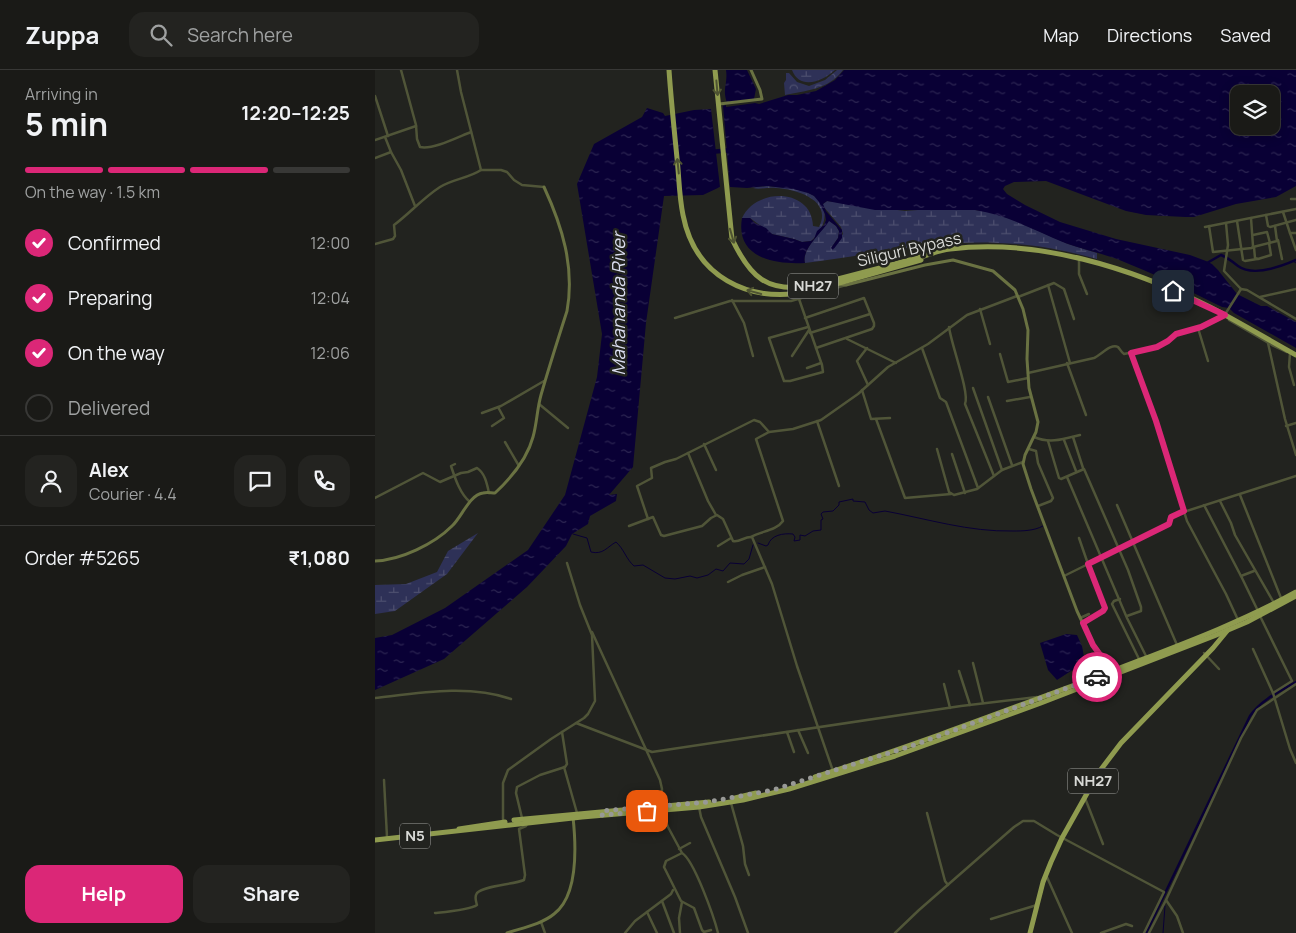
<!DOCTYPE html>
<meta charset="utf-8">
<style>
:root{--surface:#1a1a17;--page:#232320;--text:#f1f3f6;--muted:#9fa1a1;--line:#383836;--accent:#db2777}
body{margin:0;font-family:Manrope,sans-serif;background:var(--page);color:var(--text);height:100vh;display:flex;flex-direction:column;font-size:19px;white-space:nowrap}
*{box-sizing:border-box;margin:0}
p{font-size:16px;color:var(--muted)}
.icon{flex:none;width:28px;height:28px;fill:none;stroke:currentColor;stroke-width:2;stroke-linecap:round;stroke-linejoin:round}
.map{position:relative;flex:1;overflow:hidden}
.panel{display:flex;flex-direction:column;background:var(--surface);width:375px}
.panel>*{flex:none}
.tools{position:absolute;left:855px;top:15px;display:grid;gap:10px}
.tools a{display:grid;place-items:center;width:50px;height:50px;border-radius:10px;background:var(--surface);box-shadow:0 2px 12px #0003,0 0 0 1px var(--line);font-size:25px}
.pin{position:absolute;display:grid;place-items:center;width:42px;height:42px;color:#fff;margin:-21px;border-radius:10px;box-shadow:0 2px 8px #0006}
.courier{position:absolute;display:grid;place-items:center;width:50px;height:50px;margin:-25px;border:4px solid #db2777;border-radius:50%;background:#fff;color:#222;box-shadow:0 1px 6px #0007}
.summary em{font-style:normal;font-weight:700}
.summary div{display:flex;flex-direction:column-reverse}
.summary{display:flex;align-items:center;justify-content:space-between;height:85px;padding:0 25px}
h1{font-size:32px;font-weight:700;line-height:38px}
.bar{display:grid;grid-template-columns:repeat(4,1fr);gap:8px 5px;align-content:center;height:60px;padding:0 25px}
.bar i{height:6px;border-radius:4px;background:var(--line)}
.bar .current{background:var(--accent)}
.bar p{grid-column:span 4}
.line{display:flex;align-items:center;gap:12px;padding:0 25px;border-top:1px solid var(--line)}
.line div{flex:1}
.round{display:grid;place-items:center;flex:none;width:52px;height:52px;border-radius:15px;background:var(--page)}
ol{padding:0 25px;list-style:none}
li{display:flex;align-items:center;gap:15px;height:55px}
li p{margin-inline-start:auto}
li .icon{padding:5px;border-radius:50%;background:var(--accent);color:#fff;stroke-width:4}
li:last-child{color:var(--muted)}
li i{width:28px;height:28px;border:2px solid var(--line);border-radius:50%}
.primary-button{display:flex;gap:10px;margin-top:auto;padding:10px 25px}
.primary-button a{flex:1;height:58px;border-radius:15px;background:var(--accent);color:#fff;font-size:20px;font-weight:700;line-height:58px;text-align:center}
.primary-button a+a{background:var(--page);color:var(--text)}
header{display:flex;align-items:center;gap:30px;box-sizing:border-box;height:70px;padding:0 25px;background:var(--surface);border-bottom:1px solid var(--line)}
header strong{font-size:24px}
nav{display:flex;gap:28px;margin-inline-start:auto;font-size:18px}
.search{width:350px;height:45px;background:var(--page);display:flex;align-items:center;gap:12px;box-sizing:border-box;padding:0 18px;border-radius:15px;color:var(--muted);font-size:19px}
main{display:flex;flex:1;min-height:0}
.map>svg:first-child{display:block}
.wetland{fill:url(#wetland-marsh)}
.park{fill:url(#park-crowns)}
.water{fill:url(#water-ripples);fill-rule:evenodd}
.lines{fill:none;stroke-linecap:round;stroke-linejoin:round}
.stream{stroke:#090035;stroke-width:1}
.canal{stroke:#090035;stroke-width:2.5}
.river{stroke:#090035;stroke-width:4.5}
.street{stroke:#505538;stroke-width:2.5}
.secondary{stroke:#6a7242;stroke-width:3}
.highway{stroke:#8f9b4f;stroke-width:5}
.oneway{stroke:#4e5332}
.done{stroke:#989996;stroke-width:5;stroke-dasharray:0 9}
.route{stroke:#db2777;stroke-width:6}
.labels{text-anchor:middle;stroke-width:5;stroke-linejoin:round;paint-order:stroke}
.shield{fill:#22231f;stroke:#a1a29f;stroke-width:1}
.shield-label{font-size:15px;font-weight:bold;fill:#d8d9d6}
.street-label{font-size:16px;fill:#d8d9d6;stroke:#22231f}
.water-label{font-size:18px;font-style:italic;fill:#dbdef1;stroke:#22231f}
</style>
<header>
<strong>Zuppa</strong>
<div class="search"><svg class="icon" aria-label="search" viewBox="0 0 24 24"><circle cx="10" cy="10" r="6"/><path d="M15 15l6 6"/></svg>Search here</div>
<nav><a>Map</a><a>Directions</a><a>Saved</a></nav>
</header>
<main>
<section class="panel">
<div class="summary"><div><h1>5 min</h1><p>Arriving in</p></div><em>12:20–12:25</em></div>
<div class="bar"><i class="current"></i><i class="current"></i><i class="current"></i><i></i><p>On the way · 1.5 km</p></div>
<ol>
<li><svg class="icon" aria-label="check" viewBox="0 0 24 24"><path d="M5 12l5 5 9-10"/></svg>Confirmed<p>12:00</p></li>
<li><svg class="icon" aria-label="check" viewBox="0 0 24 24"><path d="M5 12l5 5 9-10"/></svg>Preparing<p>12:04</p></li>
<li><svg class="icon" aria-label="check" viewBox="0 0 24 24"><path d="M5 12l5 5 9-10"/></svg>On the way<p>12:06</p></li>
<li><i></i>Delivered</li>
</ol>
<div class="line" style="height:90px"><a class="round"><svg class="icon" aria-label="person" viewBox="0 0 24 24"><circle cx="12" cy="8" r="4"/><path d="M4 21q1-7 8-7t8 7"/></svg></a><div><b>Alex</b><p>Courier · 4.4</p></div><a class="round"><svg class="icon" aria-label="chat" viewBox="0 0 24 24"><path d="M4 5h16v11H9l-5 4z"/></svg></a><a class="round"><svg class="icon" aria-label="phone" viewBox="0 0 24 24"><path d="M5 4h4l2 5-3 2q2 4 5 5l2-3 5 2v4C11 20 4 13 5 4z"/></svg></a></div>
<div class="line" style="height:65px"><div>Order #5265</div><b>₹1,080</b></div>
<div class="primary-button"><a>Help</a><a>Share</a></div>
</section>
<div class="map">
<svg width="921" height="863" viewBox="0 0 921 863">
<defs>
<pattern id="wetland-marsh" width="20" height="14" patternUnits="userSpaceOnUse" patternTransform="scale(1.25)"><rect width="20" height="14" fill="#2e3157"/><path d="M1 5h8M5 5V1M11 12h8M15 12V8" fill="none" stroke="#4c4e6e"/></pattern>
<pattern id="park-crowns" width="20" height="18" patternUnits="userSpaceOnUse" patternTransform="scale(1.25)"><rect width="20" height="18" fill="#2e3157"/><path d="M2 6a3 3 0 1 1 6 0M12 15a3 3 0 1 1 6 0" fill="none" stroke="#4c4e6e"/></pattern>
<pattern id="water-ripples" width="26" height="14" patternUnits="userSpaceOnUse" patternTransform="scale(1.25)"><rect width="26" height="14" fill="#090035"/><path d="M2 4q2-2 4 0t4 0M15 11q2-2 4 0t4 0" fill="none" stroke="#2c2552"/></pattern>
</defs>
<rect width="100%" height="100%" fill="#22231f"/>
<g class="wetland">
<path d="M417 0H460C448 11 425 21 417 0Z"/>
<path d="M392 116C406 118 425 117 438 125 457 138 450 159 436 171L427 172 419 169 397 164 375 148H367C381 117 437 118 438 156L444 157C458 130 421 119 401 118 393 117 384 120 378 118L381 117Z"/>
<path d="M452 131 530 141 556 139 600 140 615 142 639 150 693 174 722 183V189C691 180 657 174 624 173 559 170 494 185 430 193 426 180 447 162 454 150L461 156 464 161 463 168 456 178 468 164 466 157 448 136V134Z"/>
<path d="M103 463 72 504 20 541 0 544V515L31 514 62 502 73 481Z"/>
</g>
<path class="park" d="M462 0H468C455 19 430 21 410 25L409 13 411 10V3H414L422 12 434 16 450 10Z"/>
<g class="water">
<path d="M351 0H372L381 19 379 29 352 33C347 18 353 14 351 0Z"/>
<path d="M469 0H921V116L901 127 861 134 819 147H810L771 145 751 141 671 111 639 112 630 116 628 119 632 124 650 135 685 152 741 169 815 185 831 191 837 194 843 200 862 224 886 236H892L921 252V278L859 243 854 238 847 237C813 220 777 203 742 189 725 183 707 179 690 173 660 161 633 145 600 140H500L452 131 448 134 451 141 467 160V168L458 180 456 178 463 168 464 161 461 156 454 151C447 163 426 179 430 193 400 195 360 188 367 148H375L380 153 391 158 397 164 419 169 427 172 436 171 439 169 442 161 449 155 451 150 450 144 444 132 439 126 433 123 418 119 392 116 372 118 355 117 348 36 351 35V37L380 33 384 34 413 25H422L441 21 460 10ZM864 24H896V56H864Z"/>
<path d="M272 38 288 43 290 46 319 40 336 39 345 117 328 125 289 126 271 253 258 397 234 425 242 424 241 431 215 446 213 454 197 464 191 476 152 517 69 589 0 620V568L17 565 70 538 153 480 190 425 222 307 227 264 202 114 219 74 267 47Z"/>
<path d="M691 564 702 565 707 576 710 592 682 610 673 600 665 573Z"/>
</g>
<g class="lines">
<g class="stream">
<path d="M918 191 921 193"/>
<path d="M198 464 212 468 216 482C228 485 232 477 241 472 249 479 251 489 259 496L268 495 290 508 300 509 315 506 322 508 333 505 341 499 348 501 355 493 369 494 374 489 378 475"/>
<path d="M383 473 391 476 393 475C396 465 408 463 418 464L420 467 419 471 425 470V465L430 466 438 461 446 460V450L448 449 446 444 448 442 458 441 464 435V432L478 429V431L490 432 494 440 498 443 510 441C553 449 594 462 638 461 647 461 659 461 668 456"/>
<path d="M788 863 790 836"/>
</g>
<g class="canal">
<path d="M832 193 846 185C854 188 856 191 863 196 878 207 905 197 921 190"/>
<path d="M771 863 875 646C886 630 905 621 921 612"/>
</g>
<path class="river" d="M335 82 357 80"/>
<g class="street">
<path d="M26 0 41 55 42 69 45 77C58 80 83 67 96 62"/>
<path d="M82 0 86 22 106 100H126L132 102 139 110 147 115 169 117"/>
<path d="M0 26 13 66"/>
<path d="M10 67 16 82 26 100 40 136"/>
<path d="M0 70 41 56"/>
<path d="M0 88 16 82"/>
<path d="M916 129H921"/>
<path d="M908 142 915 163H921"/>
<path d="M891 145 893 156 895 157 921 150"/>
<path d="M862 151 868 190 870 191 882 189"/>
<path d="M851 153 853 175 849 201 866 219"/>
<path d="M834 156 838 182 877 178 878 176 876 148"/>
<path d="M830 157 921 139"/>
<path d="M915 163 921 180"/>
<path d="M878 165 892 162 895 173"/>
<path d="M903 170 907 189"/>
<path d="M0 174 18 169 20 166 19 155C35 143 48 128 65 117 78 109 94 108 106 100"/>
<path d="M878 177 902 171 900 156"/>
<path d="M879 177 880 188 883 189 896 185 894 173"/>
<path d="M704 188V204L712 224"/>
<path d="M673 215 695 293"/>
<path d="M643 227 679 213 689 219 699 249"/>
<path d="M885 227 921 219"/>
<path d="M424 229 447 295 448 302 415 311H409L394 268 433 257"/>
<path d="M357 230 369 253 378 286"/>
<path d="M605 239 615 274"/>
<path d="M300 248 355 231H416L471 215"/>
<path d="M430 248 489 228 499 253V256L497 259 441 278"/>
<path d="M854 250 897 275 912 282"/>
<path d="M574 257C576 274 595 323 590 334L619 406"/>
<path d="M823 258 833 291"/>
<path d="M435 263 495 244"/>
<path d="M472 269 521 293"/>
<path d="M893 273 910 349 921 385"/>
<path d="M492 278 482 291 493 315"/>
<path d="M547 278 565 328 571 332 603 418"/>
<path d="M756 283 781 351 812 451 851 524 863 550"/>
<path d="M915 283 914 297 919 315"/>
<path d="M625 284 633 312 653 308"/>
<path d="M417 286 434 260"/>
<path d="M692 293 711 345"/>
<path d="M432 298 446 293"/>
<path d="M653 303 719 288C726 285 736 273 743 277 745 279 746 282 749 284L782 277 793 271 801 264 826 257 849 246 866 219 872 220 921 249"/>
<path d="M598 318 627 400"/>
<path d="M487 320 496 349 515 348"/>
<path d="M613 327 637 395"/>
<path d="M632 331 655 327"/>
<path d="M164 334 193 358"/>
<path d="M107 343 126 336 169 311"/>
<path d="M501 349 530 428 576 424"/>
<path d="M442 351 464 416"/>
<path d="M117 356 129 348 123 337"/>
<path d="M911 356 921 353"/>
<path d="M659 367C675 374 689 369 705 365"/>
<path d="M698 367 708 398"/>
<path d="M689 370 701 401"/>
<path d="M673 371 684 408 686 409 709 399 753 500 766 537V541L752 546"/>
<path d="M130 372 144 396"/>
<path d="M329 374 341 400"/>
<path d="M562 379 574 422 579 425 602 419 627 400 648 392"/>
<path d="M654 379 661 381 663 393 678 428 676 431 663 436"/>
<path d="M313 383 333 431 341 445"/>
<path d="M577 384 590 423"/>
<path d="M80 394 76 396C80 408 85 424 95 432"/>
<path d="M692 407 752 548 772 588"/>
<path d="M865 425 906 528"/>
<path d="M0 428 48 403 65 412 86 403 93 402 102 398C110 403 112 414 114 423"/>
<path d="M845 431 856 453 860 465 899 533"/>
<path d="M742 435 802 575"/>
<path d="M829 435 867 508 883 541"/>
<path d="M273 449 262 416 277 408 276 398 290 392 301 389 379 350 385 352 394 362"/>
<path d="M254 456 278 447 286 465 289 466 327 456 336 448 342 445 348 449 358 471C364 473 370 466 377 467L397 514 422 596 458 701"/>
<path d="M376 467C386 461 401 461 408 451L381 369 394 362 418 359 446 350 483 324 513 297 553 274 592 245 642 226"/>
<path d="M704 468 713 494"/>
<path d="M343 476 356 468"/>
<path d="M689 506 794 454 796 446 921 406"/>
<path d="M866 506 879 501"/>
<path d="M353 512 367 505 390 497"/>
<path d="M745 529 739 531 737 534 764 589"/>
<path d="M885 546 917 611 898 623"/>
<path d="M705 548 714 544"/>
<path d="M708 553 730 539 713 494"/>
<path d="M217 562 285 710 287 719 286 736"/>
<path d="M878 579 898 623 915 679 921 693"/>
<path d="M829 583 844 599"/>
<path d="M598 593 608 633"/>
<path d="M584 601 595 635"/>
<path d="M569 614 575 638"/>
<path d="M0 628C43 623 94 614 136 629"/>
<path d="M201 653 277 682 586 636 662 627"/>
<path d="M423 660 433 683"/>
<path d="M412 662 419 682"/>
<path d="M189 697 202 743"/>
<path d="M9 710 12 767"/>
<path d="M710 728 728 774"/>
<path d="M356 733 368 776 370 794 374 805"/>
<path d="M324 737 326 747 360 827 373 863"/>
<path d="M287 742 293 757 307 783 291 791 289 797 306 831 319 838 327 860 329 862 336 860"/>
<path d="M552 743 570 811 573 815"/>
<path d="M147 748 141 723 142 717 165 705 190 697 192 694 187 662"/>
<path d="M128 751V713L133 700 176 669 209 648 213 644 220 631 217 565 205 535 192 493"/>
<path d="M304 779 315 773"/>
<path d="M307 783C319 790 339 847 343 863"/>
<path d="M671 805 697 863"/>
<path d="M791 830 802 846 808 863"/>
<path d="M287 831 299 863"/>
<path d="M272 842 282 863"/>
<path d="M60 843C70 842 95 840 102 835 101 831 99 827 102 823 110 815 137 815 149 810L150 805 144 759 151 756 152 754"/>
<path d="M616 849 662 835"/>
<path d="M166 852 170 863"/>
<path d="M250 863 260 851 296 824 298 820"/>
<path d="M305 863 304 848 307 832"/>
<path d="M520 863 544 840 639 757 648 751H659L682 765 789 822 769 863"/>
<path d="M726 863 751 854 757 856"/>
<path d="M774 863 791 830 866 668 882 640 921 614"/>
</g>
<g class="secondary">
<path d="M344 34 387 29 385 20 376 0"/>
<path d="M463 214 471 215 550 195 578 190 618 201 640 220 648 239 653 260 652 289 654 318 663 352 661 362 650 385 648 394 656 419 702 541 718 575 739 601"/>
<path d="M0 491C26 490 59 474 77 456 87 447 94 425 108 423 112 422 116 423 120 423 136 408 152 390 158 367 162 353 162 339 166 325 174 297 183 269 192 241 200 197 187 156 169 117"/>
<path d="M132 863C147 858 167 854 179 844 204 825 201 775 198 747"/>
</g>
<g class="highway">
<path d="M294 0C296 29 299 58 302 88 304 106 304 126 308 145 320 207 373 233 432 222L546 190"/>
<path d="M340 0 357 169C375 207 392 223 435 216 472 207 509 197 546 187 555 184 565 180 575 179 662 168 757 198 835 237 864 252 892 269 921 285"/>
<path d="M440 707C541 675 640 637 740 600 802 576 863 554 921 522"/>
<path d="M360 728 381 723"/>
<path d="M139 750 334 732"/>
<path d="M84 759 130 752"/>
<path d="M0 770 207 747 324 737 368 730 414 719 520 686 666 633 839 566 872 552 921 526"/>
<path d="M655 863 668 812 676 792 687 768 724 702 746 673 838 578 852 561"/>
</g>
</g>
<defs><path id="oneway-shaft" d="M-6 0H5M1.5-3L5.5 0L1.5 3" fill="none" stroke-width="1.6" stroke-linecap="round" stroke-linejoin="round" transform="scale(1.25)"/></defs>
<g class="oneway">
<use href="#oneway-shaft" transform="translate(342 18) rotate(85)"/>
<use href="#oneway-shaft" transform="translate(303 96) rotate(-96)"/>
<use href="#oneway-shaft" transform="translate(357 166) rotate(74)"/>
<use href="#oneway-shaft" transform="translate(379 222) rotate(-165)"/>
</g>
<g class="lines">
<path class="done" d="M272 741 227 745V741L333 732 398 720 542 674 722 607"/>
<path class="route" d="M722 607 733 602 731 593 718 575 708 553 728 541 730 538 713 494 794 454 796 447 809 441 781 351 756 283 782 277 793 271 801 264 826 257 850 245 798 221"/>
</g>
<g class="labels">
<g class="shield">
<rect x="413" y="203.5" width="50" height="25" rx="4"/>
<rect x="693" y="698.5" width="50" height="25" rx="4"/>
<rect x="25" y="753.5" width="30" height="25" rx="4"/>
</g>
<g class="shield-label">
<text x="438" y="221">NH27</text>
<text x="718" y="716">NH27</text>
<text x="40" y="771">N5</text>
</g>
<g class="street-label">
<text transform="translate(534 179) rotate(-13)" y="6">Siliguri Bypass</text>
</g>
<g class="water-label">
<text transform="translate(244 234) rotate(-90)" y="6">Mahananda River</text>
</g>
</g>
</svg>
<div class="tools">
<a><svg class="icon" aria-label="layers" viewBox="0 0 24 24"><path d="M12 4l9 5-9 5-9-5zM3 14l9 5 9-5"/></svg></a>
</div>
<div class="pin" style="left:272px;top:741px;background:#ea580c"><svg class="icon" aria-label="bag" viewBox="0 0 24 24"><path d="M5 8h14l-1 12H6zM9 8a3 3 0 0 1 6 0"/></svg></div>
<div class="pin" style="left:798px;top:221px;background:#1f2937"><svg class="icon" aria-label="home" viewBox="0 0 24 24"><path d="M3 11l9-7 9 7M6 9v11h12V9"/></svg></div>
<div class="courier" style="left:722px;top:607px"><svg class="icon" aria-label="car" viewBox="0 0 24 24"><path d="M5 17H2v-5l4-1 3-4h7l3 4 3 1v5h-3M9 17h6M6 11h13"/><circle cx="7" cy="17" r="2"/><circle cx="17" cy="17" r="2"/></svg></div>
</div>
</main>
